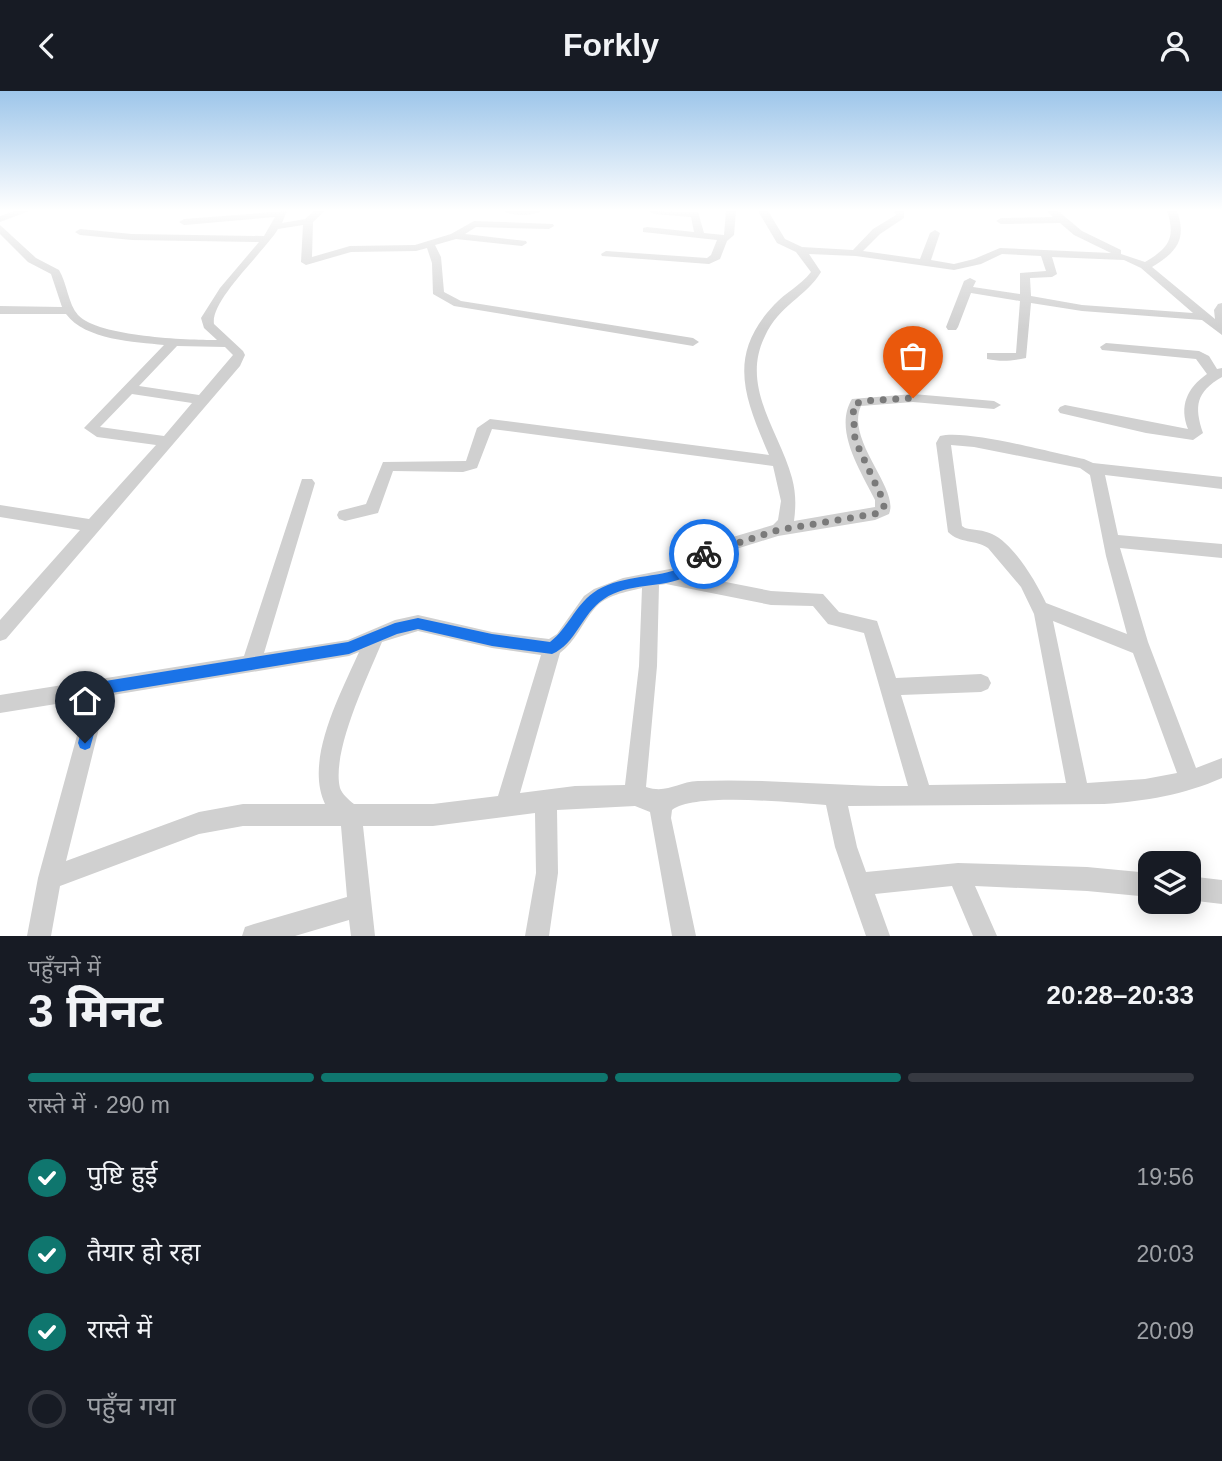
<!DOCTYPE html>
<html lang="hi">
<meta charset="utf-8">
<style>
:root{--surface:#171b24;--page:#20242c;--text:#f1f3f6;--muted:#9ea1a6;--line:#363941;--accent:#0f766e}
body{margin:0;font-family:Helvetica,"Noto Sans Devanagari",sans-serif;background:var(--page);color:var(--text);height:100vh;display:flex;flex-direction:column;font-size:26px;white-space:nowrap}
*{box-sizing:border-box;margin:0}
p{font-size:23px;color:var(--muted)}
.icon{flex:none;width:38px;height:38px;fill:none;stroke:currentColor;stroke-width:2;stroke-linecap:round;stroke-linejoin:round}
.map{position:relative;height:845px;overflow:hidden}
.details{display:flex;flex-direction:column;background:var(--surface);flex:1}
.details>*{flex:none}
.fabs{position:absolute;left:1138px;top:760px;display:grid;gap:14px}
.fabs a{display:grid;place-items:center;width:63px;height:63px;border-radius:14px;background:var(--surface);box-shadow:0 4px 18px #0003;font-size:35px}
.pin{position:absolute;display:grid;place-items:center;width:60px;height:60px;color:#fff;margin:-72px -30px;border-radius:50% 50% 50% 0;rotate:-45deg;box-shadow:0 0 7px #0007}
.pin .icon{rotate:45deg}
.courier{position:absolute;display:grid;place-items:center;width:70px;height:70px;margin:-35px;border:5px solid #1a73e8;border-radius:50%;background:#fff;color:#222;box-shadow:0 2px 9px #0007}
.overview em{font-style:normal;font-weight:700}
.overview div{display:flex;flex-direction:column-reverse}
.overview{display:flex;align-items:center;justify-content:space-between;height:119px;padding:0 28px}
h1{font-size:46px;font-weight:700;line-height:52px}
.bar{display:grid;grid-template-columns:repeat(4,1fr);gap:10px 7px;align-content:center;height:84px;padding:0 28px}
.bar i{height:9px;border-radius:5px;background:var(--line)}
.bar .selected{background:var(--accent)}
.bar p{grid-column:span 4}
ol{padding:0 28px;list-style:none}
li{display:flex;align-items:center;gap:21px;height:77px}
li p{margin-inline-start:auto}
li .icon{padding:7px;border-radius:50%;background:var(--accent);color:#fff;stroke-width:4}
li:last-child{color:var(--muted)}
li i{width:38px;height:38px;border:4px solid var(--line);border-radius:50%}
header{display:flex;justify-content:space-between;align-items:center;height:91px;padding:0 28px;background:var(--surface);font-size:32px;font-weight:700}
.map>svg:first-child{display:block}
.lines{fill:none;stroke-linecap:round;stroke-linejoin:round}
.street{fill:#d0d0d0;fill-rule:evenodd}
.route{fill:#1a73e8}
.done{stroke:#7a7a7a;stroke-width:7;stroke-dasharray:0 12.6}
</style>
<header><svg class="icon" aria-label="back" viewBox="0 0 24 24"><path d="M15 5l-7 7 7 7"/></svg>Forkly<svg class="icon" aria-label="person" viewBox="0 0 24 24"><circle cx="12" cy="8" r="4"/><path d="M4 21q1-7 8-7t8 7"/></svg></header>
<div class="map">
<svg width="1222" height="845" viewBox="0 0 1222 845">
<rect width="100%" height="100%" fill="#fff"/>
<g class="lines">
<g class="street">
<path d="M14 120H29L0 131V125Z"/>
<path d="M287 120 282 132 305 128 314 120H325L313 131 312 166 350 155 415 154 451 143 474 130 553 133 554 135 549 138 476 136 465 143 526 150 527 152 522 155 456 148 435 154 441 166 444 201 461 210 693 247 699 251 693 255 454 215 433 203 432 172 427 157 416 160 351 161 306 174 301 171 303 134 278 138C265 160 210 209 214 233L243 260 245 264 240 275 6 548 0 550V529L80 439 0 426V414L89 428 156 354 97 346 84 337 164 254C135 251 85 249 66 223H0V215L62 216 51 183 28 171 0 143V134L36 167 59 179C67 192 68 213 78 224 99 246 187 249 217 249L204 237 201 227 220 197 259 151 132 149 80 144 75 141 80 138 132 143 264 145 275 126 184 134 179 131 184 128ZM177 255 225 256 233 264 199 304 139 295ZM132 303 192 312 164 345 100 336Z"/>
<path d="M503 120H542C533 125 512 125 503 120Z"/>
<path d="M649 120 698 121 704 142 724 144 726 120H736L734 144 727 150 720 168 709 173 602 165 601 163 606 160 707 167 711 164 717 149 643 141V137L647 136 694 141 691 126 654 123Z"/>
<path d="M758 120H768L785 148 802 156 853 159 873 138 896 124 894 120H904V127L880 143 863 160 920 168 930 142 935 139 940 142 931 169 954 173 974 168 1000 157 1111 162 1074 144 1060 132 1001 133 996 130 1001 127 1053 126 1047 120H1058L1082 140 1121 159V163L1145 171C1169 157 1176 147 1167 120H1177C1187 148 1177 161 1152 176L1215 228 1214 219 1218 213 1222 212V244L1202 229 1082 220 1031 212 1026 267C1012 270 1001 271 987 268V262H1016L1020 210 971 202 958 236 956 239H948L946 236 964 190 970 187 976 190 973 196 1020 203V182L1046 180 1041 165 1002 163 981 173 954 179 856 165 809 163 821 181C806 206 779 214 765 245 740 296 779 339 792 387 796 402 796 415 794 430L875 416V409C861 380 833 339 852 308L913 303 994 310 1001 314 994 318 913 311 861 315C845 349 900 398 889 423L875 429 778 445 717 464 690 484 771 500 823 503 839 521 877 530 896 587 981 583 988 586 991 592 988 598 981 601 901 604 929 694 1066 692 1034 523 1021 496 988 457C975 448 960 453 948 441L936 352 940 345C967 338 1053 362 1084 368L1093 372 1222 386V398L1105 384 1118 444 1222 453V467L1120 457 1148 551 1196 677 1222 667V687C1183 704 1146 710 1104 713L848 715 857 756 866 781 958 772 1087 776 1150 782V806L1087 800 975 795 997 845H973L952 795 875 803 890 845H866L835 756 826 714C793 712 696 701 672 719L671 727 696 845H672L650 721 635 715 557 719 558 782 549 845H525L536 782 535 722 433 735H363L375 845H351L349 829 295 845H242L245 836 254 833 347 806 341 735H243L199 743 60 795 51 845H27L38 787 87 608 0 622V604L244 565 302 388H312L315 392 264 562 348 549 395 529 418 524 492 541 549 548 557 543 584 505 594 498 623 487 675 477 706 454 773 434 778 429 781 410 773 375 492 338 477 377 463 381 393 380 378 422 345 430 339 428 337 424 339 420 366 413 383 371 466 370 477 337 490 328 769 364C745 308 726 265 774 214 785 202 801 194 811 181L796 161 777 152ZM1052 166 1124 169 1141 177 1193 222 1082 214 1031 205 1030 187 1052 186 1057 183ZM951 354 974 356 1080 377 1090 384 1106 465 1127 543 1046 512C1036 491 1014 453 992 443 984 439 973 439 965 437L962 435ZM666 493 771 514 813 515 828 533 864 542 908 695C838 696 768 687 698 690 677 691 667 703 646 696L657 575 659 494ZM642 497 639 575 625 694 575 695 520 702 560 562C576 550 582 532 595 517 606 504 626 501 642 497ZM1053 530 1133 562 1177 682 1145 688 1087 692ZM418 540 492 557 541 564 498 705 433 713H354C349 709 342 703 340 697 331 661 368 585 382 551ZM359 561C341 602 304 669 325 713H243L199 721 66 770 107 605 349 565Z"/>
<path d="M1106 252 1199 260 1209 265 1217 278 1222 277V286C1196 301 1194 315 1203 342L1193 349 1146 342 1060 322 1058 319 1060 316 1065 314 1188 338C1179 315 1187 297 1207 283L1196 268 1102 259 1100 256Z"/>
<path d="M1188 785 1222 789V813L1188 809Z"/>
</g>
</g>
<linearGradient id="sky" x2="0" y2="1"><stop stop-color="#9ec6ea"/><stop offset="0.5" stop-color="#fff"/><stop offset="1" stop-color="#fff" stop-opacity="0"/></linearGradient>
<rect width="1222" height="238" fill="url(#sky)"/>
<path class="route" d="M704 458 708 460V467C702 473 695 481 688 485 662 498 628 491 604 508 582 522 576 553 552 563L492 555 418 538 397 543 349 563 105 603 90 657 85 659 80 657 78 652 92 598 99 591 348 551 395 532 418 527 492 543 550 551C568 537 575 515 593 502 618 484 651 488 678 478 688 475 694 463 704 458Z"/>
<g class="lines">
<path class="done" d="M704 463 778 439 880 422 884 415 883 409 855 349 853 314 863 310 913 307"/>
</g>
</svg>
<div class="fabs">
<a><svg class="icon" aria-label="layers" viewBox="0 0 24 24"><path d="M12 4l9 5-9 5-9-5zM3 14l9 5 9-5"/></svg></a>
</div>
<div class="pin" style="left:913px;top:307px;background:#ea580c"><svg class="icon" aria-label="bag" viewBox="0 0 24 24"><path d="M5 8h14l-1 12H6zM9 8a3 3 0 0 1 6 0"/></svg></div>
<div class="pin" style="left:85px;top:652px;background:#1f2937"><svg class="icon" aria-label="home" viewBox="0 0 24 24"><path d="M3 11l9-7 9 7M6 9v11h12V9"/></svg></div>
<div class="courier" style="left:704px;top:463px"><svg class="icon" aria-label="bike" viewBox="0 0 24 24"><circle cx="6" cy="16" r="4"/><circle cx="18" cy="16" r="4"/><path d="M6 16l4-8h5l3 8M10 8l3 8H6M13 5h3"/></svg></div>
</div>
<section class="details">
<div class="overview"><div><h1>3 मिनट</h1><p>पहुँचने में</p></div><em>20:28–20:33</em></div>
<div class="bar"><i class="selected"></i><i class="selected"></i><i class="selected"></i><i></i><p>रास्ते में · 290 m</p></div>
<ol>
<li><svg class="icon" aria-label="check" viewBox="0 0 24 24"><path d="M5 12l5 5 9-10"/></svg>पुष्टि हुई<p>19:56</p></li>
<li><svg class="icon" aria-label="check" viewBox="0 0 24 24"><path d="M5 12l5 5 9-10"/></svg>तैयार हो रहा<p>20:03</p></li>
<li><svg class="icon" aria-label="check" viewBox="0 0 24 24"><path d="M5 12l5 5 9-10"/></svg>रास्ते में<p>20:09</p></li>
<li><i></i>पहुँच गया</li>
</ol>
</section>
